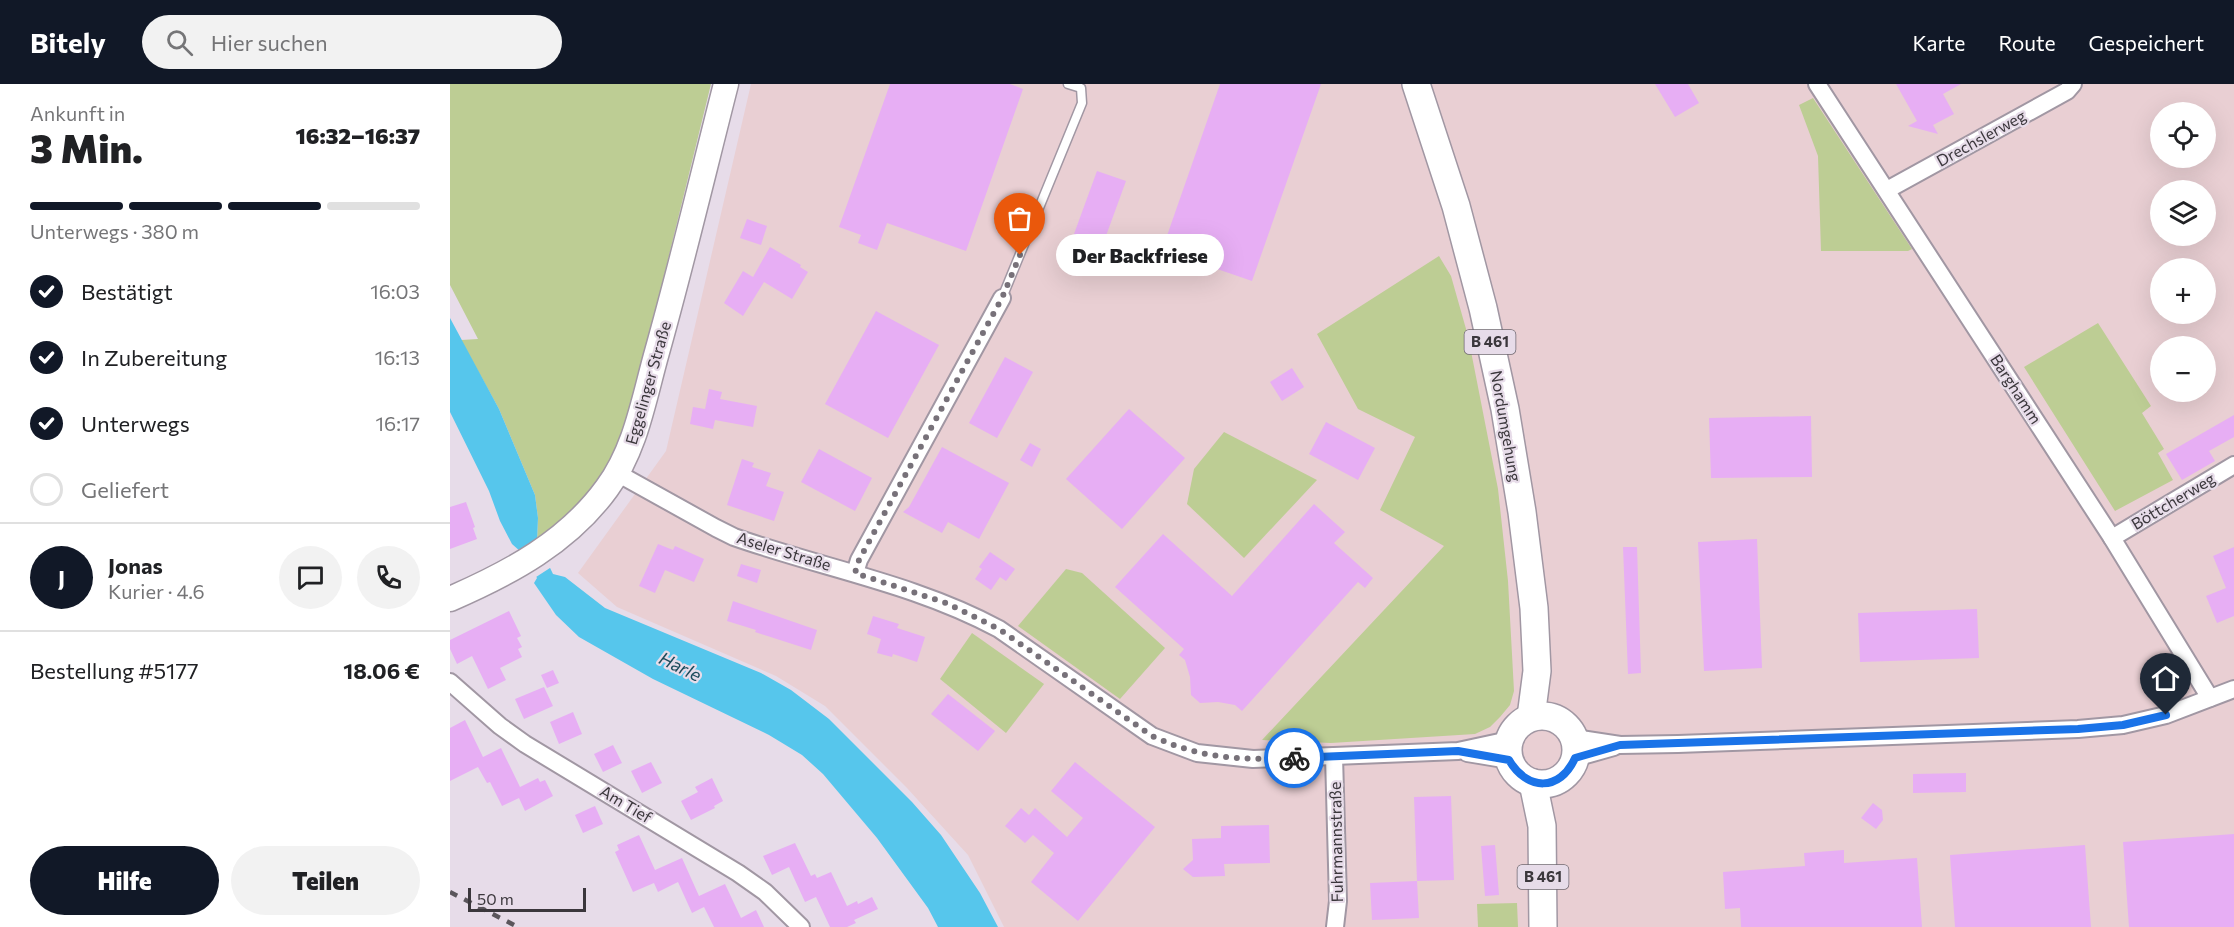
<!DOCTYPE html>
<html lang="de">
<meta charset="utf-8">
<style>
:root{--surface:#fff;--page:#f2f2f2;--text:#202124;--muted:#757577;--line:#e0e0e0;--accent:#111827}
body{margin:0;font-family:Commissioner,sans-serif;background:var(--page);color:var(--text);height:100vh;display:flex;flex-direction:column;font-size:22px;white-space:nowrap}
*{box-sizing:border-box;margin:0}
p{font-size:20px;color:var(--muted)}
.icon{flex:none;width:33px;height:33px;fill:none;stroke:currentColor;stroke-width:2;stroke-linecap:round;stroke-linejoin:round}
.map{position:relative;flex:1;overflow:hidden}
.panel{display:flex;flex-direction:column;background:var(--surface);width:450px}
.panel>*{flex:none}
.buttons{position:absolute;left:1700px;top:18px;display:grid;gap:12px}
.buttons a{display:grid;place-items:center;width:66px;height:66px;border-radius:50%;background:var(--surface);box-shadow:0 6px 24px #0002;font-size:30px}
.scale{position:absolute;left:18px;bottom:15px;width:118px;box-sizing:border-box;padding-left:6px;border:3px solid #3b373c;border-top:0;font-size:16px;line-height:21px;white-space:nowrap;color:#3b373c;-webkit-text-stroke:4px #e7dce9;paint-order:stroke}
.pin{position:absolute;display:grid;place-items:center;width:51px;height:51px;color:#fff;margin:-62px -26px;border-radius:50% 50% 50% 0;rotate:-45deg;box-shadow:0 0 6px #0007}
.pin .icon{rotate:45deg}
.courier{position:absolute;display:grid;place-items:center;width:60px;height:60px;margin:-30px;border:4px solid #1a73e8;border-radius:50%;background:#fff;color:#222;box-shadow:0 2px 8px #0007}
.bubble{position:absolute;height:42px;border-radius:21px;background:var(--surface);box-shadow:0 6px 24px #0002;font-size:20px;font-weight:800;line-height:42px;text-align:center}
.headline em{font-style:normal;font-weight:800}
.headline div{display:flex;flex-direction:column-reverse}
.headline{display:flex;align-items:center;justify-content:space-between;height:102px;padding:0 30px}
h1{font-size:39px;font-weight:800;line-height:45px}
.bar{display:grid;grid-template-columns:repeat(4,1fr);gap:9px 6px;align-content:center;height:72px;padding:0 30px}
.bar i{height:8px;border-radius:4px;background:var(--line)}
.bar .current{background:var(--accent)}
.bar p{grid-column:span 4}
.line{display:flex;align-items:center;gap:15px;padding:0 30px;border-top:2px solid var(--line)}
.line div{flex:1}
.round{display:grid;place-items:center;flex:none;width:63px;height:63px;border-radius:32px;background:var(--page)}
ol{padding:0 30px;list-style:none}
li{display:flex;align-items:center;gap:18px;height:66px}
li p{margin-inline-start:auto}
li .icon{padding:6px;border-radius:50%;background:var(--accent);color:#fff;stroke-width:4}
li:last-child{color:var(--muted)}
li i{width:33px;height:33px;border:3px solid var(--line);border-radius:50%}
.button{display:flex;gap:12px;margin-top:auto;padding:12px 30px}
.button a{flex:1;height:69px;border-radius:36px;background:var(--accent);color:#fff;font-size:24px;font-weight:800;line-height:69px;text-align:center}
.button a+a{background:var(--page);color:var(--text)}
header{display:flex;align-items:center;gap:36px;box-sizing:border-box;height:84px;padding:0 30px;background:var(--accent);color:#fff}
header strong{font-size:28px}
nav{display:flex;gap:33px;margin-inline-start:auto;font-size:21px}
.search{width:420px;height:54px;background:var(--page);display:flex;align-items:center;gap:15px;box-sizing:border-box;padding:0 21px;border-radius:33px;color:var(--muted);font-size:22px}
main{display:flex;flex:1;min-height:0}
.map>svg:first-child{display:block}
.industrial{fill:#e9cfd3;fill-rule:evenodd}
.green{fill:#bdcd94}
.water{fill:#56c6ec}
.pier{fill:#e7dce9}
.building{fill:#e7aef4}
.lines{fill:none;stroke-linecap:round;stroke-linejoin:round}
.lane-casing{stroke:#a197a3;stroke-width:11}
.street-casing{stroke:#a197a3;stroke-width:20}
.secondary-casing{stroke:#a197a3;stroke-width:27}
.primary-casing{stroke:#a197a3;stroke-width:30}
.lane{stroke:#fff;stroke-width:8}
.street{stroke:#fff;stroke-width:16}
.secondary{stroke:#fff;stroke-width:24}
.primary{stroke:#fff;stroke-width:27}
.rail{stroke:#5b565c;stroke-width:4.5;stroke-dasharray:8 8;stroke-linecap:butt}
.done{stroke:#777179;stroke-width:6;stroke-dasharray:0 10.8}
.route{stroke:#1a73e8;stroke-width:8}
.labels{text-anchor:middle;stroke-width:4.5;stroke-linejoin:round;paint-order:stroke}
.shield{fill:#e7dce9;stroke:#6f6870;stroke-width:1.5}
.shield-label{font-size:15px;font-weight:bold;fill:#3b373c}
.street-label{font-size:16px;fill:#3b373c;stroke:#e7dce9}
.water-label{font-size:18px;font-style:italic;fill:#1c4b5b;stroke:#e7dce9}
</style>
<header>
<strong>Bitely</strong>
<div class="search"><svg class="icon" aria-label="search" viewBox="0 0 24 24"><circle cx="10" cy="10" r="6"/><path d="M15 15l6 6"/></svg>Hier suchen</div>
<nav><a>Karte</a><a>Route</a><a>Gespeichert</a></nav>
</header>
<main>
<section class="panel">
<div class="headline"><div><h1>3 Min.</h1><p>Ankunft in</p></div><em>16:32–16:37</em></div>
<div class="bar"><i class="current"></i><i class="current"></i><i class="current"></i><i></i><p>Unterwegs · 380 m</p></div>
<ol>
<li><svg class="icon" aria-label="check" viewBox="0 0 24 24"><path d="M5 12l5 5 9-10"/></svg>Bestätigt<p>16:03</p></li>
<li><svg class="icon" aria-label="check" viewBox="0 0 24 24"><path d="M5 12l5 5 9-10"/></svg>In Zubereitung<p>16:13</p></li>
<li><svg class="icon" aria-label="check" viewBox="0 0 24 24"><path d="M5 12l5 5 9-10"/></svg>Unterwegs<p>16:17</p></li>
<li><i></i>Geliefert</li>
</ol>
<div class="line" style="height:108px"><b class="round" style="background:var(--accent);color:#fff">J</b><div><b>Jonas</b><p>Kurier · 4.6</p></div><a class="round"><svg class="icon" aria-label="chat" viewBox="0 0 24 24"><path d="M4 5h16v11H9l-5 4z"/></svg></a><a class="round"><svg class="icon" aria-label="phone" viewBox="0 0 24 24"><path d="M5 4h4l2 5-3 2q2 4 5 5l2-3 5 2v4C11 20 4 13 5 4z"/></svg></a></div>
<div class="line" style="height:78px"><div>Bestellung #5177</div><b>18.06 €</b></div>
<div class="button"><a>Hilfe</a><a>Teilen</a></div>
</section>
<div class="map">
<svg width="1784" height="843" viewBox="0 0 1784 843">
<rect width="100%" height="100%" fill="#e7dce9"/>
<path class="industrial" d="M301 0H1784V843H554L518 771 457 704 375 622 326 592 167 523 128 489 216 367ZM1710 28H1755V74H1710ZM1710 106H1755V152H1710ZM1710 184H1755V230H1710ZM1710 262H1755V308H1710Z"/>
<g class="green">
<path d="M0 0H261L178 339 152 398 87 457 88 434 85 411 49 325 11 256 28 255 0 201Z"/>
<path d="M1363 14 1462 165 1458 167H1371L1368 72 1349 21Z"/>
<path d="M989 172 1001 192 1018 252 1048 405 1058 497 1064 607 1060 621 1050 633 1040 643 1025 650 881 659 812 656 994 462 930 426 965 353 908 325 867 250Z"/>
<path d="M1648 239 1701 322 1692 329 1714 365 1708 369 1723 396 1665 427 1574 283Z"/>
<path d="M774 348 867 396 794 474 737 420 744 385Z"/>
<path d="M616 485 632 489 715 564 670 615 568 542Z"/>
<path d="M522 549 594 600 556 649 490 595Z"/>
<path d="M1067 819 1068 843H1028L1027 820Z"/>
</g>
<path class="water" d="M0 234 49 325 85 411 88 434 87 457 103 490 115 493 155 524 311 589 341 606 379 635 462 718 491 751 530 809 548 843H488L478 824 427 754 373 690 352 671 319 651 203 595 129 553 106 531 84 499 87 494 71 468 62 460 50 437 39 407 0 328Z"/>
<path class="pier" d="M90 456 103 482 83 495 68 469Z"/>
<g class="building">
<path d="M440 0H560L573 5 516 167 437 139 427 166 408 159 411 151 389 143Z"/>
<path d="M770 0H871L802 197 712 166Z"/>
<path d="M1205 0H1238L1249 19 1225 33Z"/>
<path d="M1446 0H1511L1493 10 1504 30 1483 41 1488 50 1458 42 1467 37Z"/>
<path d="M647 87 676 97 653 160 624 150Z"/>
<path d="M297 135 317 142 311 161 290 154Z"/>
<path d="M320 163 351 181 350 183 358 188 342 215 314 198 293 232 274 219 293 187 303 193Z"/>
<path d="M426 227 489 261 438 354 375 320Z"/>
<path d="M555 273 583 288 547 354 519 339Z"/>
<path d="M842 284 854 303 832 317 820 298Z"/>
<path d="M259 305 272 308 270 315 307 322 303 343 265 336 263 345 240 340 243 323 255 325Z"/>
<path d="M679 325 735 374 672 445 616 395Z"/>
<path d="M1784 331V353L1759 367 1765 377 1732 396 1716 370Z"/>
<path d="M1361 332 1362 393 1261 394 1259 334Z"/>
<path d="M876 338 925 364 908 396 859 370Z"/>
<path d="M580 359 591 365 582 383 570 376Z"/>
<path d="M492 363 559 399 529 455 498 438 492 449 453 428 459 423Z"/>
<path d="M369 365 422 394 405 427 351 398Z"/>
<path d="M292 375 304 379 302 383 321 389 316 402 334 408 324 437 277 421Z"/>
<path d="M16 418 25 443 23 444 27 455 0 465V423Z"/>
<path d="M864 420 895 448 884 459 923 494 915 504 908 498 792 627 785 621 768 618 750 619 741 611 740 593 735 576 729 571 734 565 665 503 713 450 782 512Z"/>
<path d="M1307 455 1312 584 1254 587 1248 458Z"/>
<path d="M208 460 223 466 225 462 254 475 244 498 215 486 205 509 189 502Z"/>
<path d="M1173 463H1187L1191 589 1178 590Z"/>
<path d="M1784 463V532L1767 539 1756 512 1776 504 1763 472Z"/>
<path d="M540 468 565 485 556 497 550 493 541 506 525 495 532 485 529 483Z"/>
<path d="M291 480 311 486 307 499 287 492Z"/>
<path d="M283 517 367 546 361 566 305 548 306 546 277 537Z"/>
<path d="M1527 525 1529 574 1410 578 1408 529Z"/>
<path d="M59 527 71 552 67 554 72 563 68 565 72 573 50 584 56 596 38 605 22 572 7 580 0 565V556Z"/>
<path d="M423 532 449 540 447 544 475 553 467 578 443 570 442 573 427 569 431 555 417 550Z"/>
<path d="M103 586 109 599 97 604 91 591Z"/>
<path d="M94 603 103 622 74 635 65 615Z"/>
<path d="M498 610 545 647 528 667 481 630Z"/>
<path d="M123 628 132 650 109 660 100 638Z"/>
<path d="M15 636 33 673 51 664 70 703 88 694 90 698 95 696 103 712 75 727 69 714 52 722 40 698 37 699 28 683 0 697V644Z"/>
<path d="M163 661 172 679 153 688 144 670Z"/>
<path d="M201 678 212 699 192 709 181 687Z"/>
<path d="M625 678 705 743 628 837 581 798 604 769 583 751 575 759 555 742 571 724 579 731 585 724 617 753 633 734 601 707Z"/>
<path d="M1516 689V708L1463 709V690Z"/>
<path d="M262 694 273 717 264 722 265 724 241 736 231 717 248 708 245 703Z"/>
<path d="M1001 712 1004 796 967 797 964 713Z"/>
<path d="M1423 719 1432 726 1433 736 1426 745 1411 734Z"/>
<path d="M145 722 153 740 133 749 125 731Z"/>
<path d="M819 741 820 779 774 780 775 792 743 793 733 785 743 776 742 755 771 754V742Z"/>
<path d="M1784 750V843H1679L1673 758Z"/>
<path d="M189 751 205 786 232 774 249 812 275 800 291 834 306 826 314 843H264L254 823 242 829 228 798 208 808 204 799 183 808 165 768 169 766 167 761Z"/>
<path d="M345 759 361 792 365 790 367 794 381 788 397 822 407 817 408 820 422 813 428 825 404 836 406 839 397 843H380L366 813 355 818 339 783 322 791 313 772Z"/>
<path d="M1045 761 1049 811 1035 812 1031 762Z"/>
<path d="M1635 761 1641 843H1505L1500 771Z"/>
<path d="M1394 766V779L1467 774 1472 843H1291L1290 824 1275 825 1273 788 1355 782 1354 769Z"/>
<path d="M967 797 969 834 922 836 920 799Z"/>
</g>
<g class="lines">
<g class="lane-casing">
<path id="lane" d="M552 214 632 19 631 4 618 0"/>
</g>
<g class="street-casing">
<g id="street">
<path d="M1367 0 1662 454 1760 614"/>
<path d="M1437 106 1617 7 1623 0"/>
<path d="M167 389 266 444 284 453C372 484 466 500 549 545L702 652 747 669 803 675 884 672 1008 667 1059 656"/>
<path d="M1662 454 1784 381"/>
<path d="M405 489 409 476 552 214"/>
<path d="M0 598 50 642 75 660 288 789 315 808 351 843"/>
<path d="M1124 654 1170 661 1228 660 1628 645 1673 641 1716 631 1784 605"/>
<path d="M1017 669 1059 676"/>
<path d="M884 672 888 817 885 843"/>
<path d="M1125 674 1164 663"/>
</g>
</g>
<g class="secondary-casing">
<path id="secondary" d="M0 515C60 489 118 458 157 404 186 365 194 314 207 268 232 179 253 90 276 0"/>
</g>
<g class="primary-casing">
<g id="primary">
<path d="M966 0 1006 122 1033 224 1055 325 1072 428 1084 524 1087 587 1081 633"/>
<circle cx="1092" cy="666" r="34"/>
<path d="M1083 699 1092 742 1093 843"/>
</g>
</g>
<use href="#lane" class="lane"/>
<use href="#street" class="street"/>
<use href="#secondary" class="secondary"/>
<use href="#primary" class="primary"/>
<path class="rail" d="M0 808 68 843"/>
</g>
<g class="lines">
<path class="done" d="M570 171 552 214 409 476 405 489 496 519 549 545 702 652C752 675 789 676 844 674"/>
<path class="route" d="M844 674 1008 667 1059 676C1077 707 1110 708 1125 674L1170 661 1628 645 1673 641 1716 631"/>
</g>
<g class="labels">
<g class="shield">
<rect x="1014.5" y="246" width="51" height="24" rx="4.5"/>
<rect x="1067.5" y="781" width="51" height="24" rx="4.5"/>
</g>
<g class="shield-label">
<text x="1040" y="263">B 461</text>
<text x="1093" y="798">B 461</text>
</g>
<g class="street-label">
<text transform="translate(1531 54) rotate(-29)" y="6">Drechslerweg</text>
<text transform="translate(198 299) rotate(-74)" y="6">Eggelinger Straße</text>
<text transform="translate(1566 305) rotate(57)" y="6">Barghamm</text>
<text transform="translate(1056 342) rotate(80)" y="6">Nordumgehung</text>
<text transform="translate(1723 417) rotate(-31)" y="6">Böttcherweg</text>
<text transform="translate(334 467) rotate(17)" y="6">Aseler Straße</text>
<text transform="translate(176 720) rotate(31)" y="6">Am Tief</text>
<text transform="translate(886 758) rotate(-91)" y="6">Fuhrmannstraße</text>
</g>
<g class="water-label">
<text transform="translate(230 583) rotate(26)" y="6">Harle</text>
</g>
</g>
</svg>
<div class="buttons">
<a><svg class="icon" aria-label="locate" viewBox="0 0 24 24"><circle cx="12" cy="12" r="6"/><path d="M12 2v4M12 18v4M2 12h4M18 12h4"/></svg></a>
<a><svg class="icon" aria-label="layers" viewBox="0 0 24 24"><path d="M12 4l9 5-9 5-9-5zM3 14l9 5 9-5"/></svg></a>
<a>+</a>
<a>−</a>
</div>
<div class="scale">50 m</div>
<div class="pin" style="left:570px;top:171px;background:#ea580c"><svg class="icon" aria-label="bag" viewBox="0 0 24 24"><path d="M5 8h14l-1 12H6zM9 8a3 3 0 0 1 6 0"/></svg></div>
<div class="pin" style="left:1716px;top:631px;background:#1f2937"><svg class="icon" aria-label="home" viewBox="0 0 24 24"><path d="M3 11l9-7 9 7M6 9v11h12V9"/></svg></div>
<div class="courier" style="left:844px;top:674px"><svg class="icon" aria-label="bike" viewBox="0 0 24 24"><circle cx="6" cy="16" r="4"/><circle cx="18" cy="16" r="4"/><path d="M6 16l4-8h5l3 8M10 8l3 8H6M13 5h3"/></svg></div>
<div class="bubble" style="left:606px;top:150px;width:168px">Der Backfriese</div>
</div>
</main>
